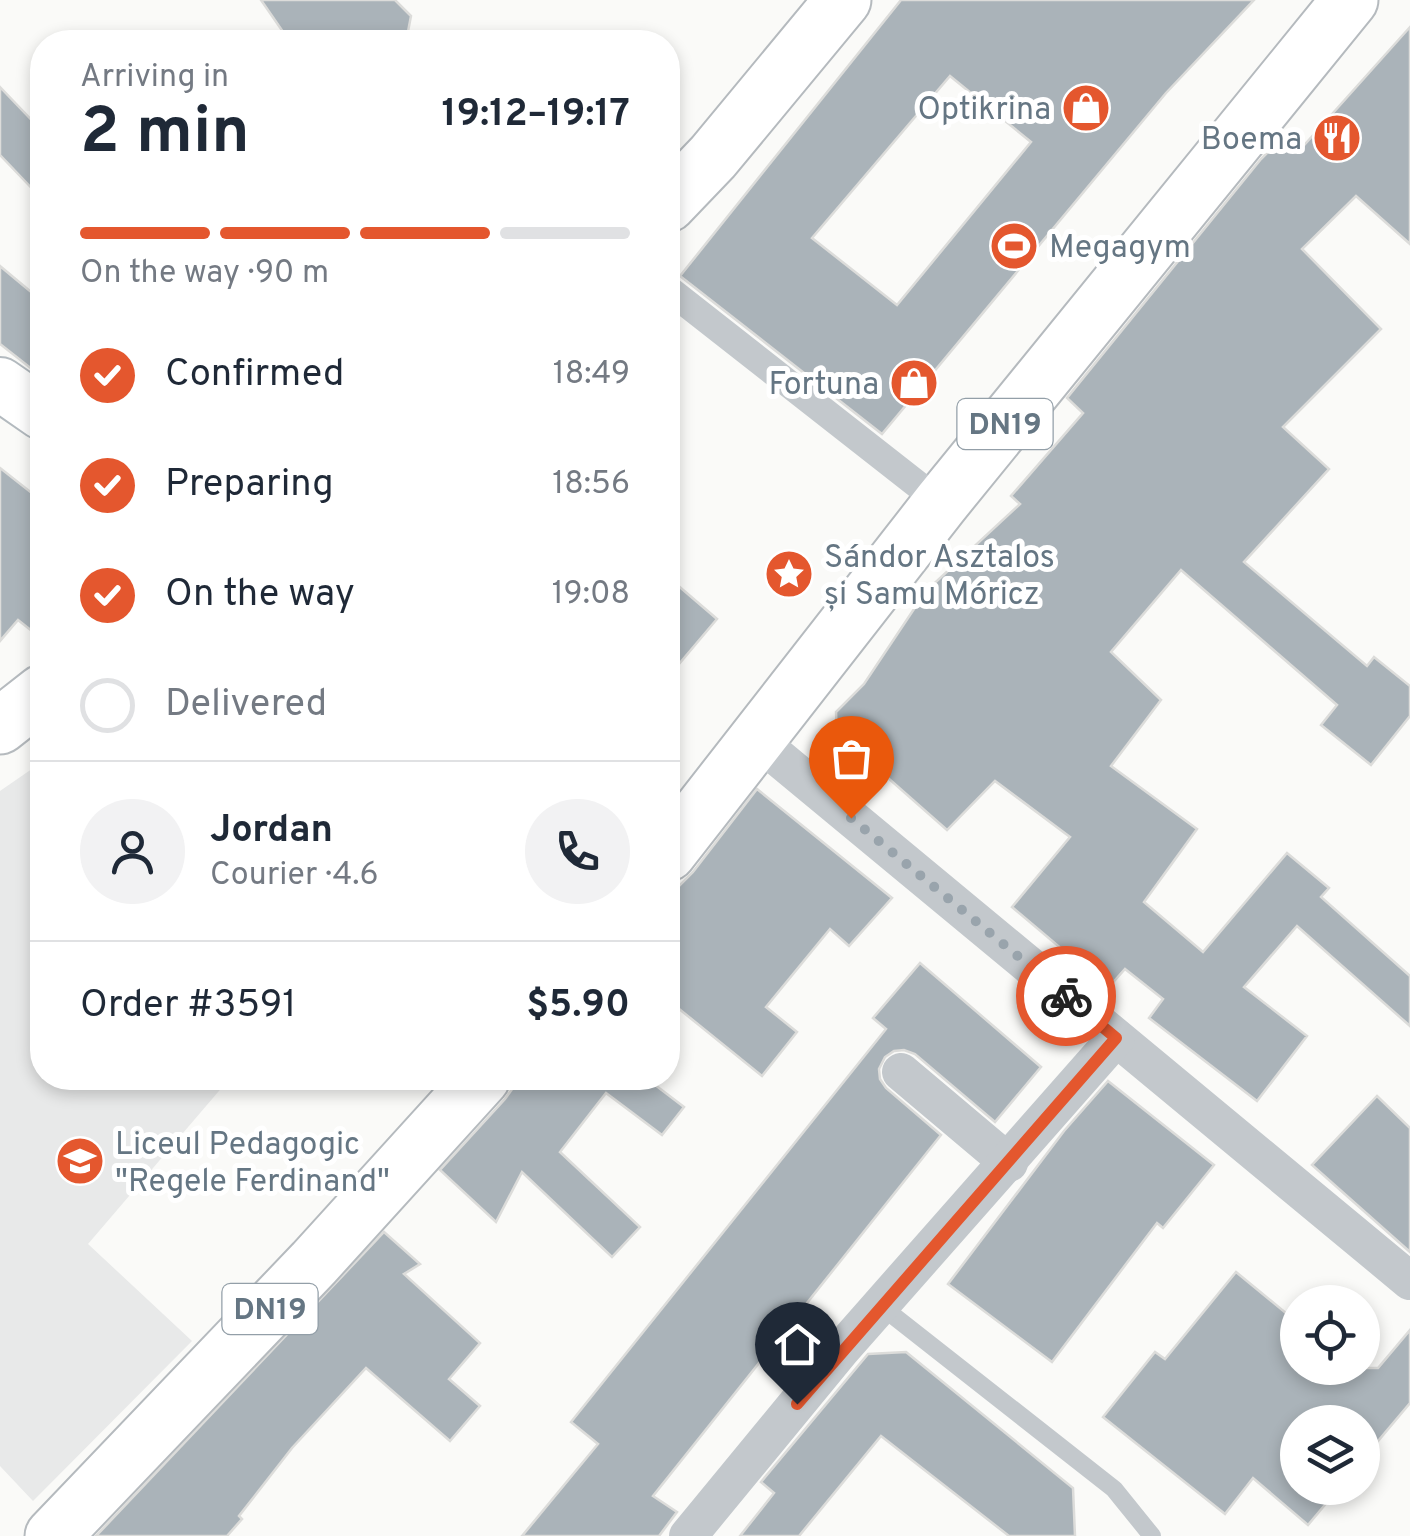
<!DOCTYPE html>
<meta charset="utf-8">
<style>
:root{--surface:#fff;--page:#f2f2f3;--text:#1f2937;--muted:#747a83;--line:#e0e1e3;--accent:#e4572e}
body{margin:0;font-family:Overpass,sans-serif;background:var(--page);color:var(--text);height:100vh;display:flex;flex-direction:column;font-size:38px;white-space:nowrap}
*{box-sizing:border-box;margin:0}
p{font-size:32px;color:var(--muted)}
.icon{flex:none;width:55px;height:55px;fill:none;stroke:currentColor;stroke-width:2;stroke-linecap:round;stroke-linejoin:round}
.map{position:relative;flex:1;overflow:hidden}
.sheet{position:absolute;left:30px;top:30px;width:650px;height:1060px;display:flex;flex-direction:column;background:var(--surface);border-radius:40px;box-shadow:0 5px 15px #0003}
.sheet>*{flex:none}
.buttons{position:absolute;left:1280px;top:1285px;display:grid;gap:20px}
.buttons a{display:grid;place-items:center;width:100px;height:100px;border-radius:50%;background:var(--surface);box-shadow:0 5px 15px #0003;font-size:50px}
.pin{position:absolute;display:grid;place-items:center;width:85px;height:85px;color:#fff;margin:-102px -42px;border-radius:50% 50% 50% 0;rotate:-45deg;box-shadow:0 0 10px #0007}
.pin .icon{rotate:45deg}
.courier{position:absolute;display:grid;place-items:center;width:100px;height:100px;margin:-50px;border:8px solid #e4572e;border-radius:50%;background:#fff;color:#222;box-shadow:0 2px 12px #0007}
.headline em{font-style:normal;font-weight:700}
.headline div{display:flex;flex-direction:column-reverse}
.headline{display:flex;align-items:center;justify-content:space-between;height:170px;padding:0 50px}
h1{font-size:65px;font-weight:700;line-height:75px}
.bar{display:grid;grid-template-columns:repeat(4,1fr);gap:15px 10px;align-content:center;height:120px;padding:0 50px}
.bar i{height:12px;border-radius:8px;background:var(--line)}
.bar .current{background:var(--accent)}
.bar p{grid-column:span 4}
.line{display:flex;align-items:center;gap:25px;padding:0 50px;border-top:2px solid var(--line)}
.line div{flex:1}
.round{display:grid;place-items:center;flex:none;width:105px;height:105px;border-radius:52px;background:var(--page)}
ol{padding:0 50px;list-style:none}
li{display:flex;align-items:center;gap:30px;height:110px}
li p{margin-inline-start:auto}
li .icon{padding:10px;border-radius:50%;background:var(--accent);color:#fff;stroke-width:4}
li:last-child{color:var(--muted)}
li i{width:55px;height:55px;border:5px solid var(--line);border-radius:50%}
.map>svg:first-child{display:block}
.built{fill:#e8e9e9}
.building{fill:#aab3b9;stroke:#dcdcda;stroke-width:2.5;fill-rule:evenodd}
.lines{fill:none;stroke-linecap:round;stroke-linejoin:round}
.secondary-casing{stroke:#b3babf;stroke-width:56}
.primary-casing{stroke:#b5babe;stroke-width:59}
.service{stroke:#c3c8cc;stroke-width:18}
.pedestrian{stroke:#c3c8cc;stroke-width:28}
.minor{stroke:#c3c8cc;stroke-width:38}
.secondary{stroke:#fff;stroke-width:52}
.primary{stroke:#fff;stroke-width:55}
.done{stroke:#99a4ac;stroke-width:10;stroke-dasharray:0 18}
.route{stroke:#e4572e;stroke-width:12}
.labels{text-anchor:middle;stroke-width:10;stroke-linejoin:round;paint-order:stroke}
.shield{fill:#fff;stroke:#939fa8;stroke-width:2.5}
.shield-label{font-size:30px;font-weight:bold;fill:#657683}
.poi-label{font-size:32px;fill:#657683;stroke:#fff;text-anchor:end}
</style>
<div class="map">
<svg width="1410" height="1536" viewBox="0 0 1410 1536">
<rect width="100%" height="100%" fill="#fafaf8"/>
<path class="built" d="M42 762V1078H230L88 1244 192 1341 33 1501 0 1466V791Z"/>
<g class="building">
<path d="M261 0H395L411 16 406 42H290Z"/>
<path d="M901 0H1254L1166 93 882 434 680 276ZM950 76 1031 142 897 305 812 238Z"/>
<path d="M1410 27V244L1356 196 1302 249 1381 329 1283 427 1329 469 1244 562 1367 666 1374 657 1410 686V716L1371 765 1321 725 1337 705 1181 570 1111 652 1161 700 1111 766 1197 829 1144 902 1203 952 1287 853 1329 888 1321 897 1410 976V1026L1297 926 1244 987 1307 1036 1257 1101 1149 1018 1163 999 1125 969 1108 988 1012 907 1070 837 995 781 947 830 837 733 836 712 864 684 926 591 1020 504 1011 496 1083 413 1067 398 1261 159 1283 137 1298 152Z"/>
<path d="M0 87 42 131V199L0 155Z"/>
<path d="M0 266 42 301V377L0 344Z"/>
<path d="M0 468 42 501V639L18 620 0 641Z"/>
<path d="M668 577 717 619 668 677Z"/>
<path d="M757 789 892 898 849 946 830 929 766 1007 797 1032 762 1076 668 1000V897L693 872Z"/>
<path d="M920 963 1041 1067 995 1122 915 1054 904 1050 894 1051 885 1057 879 1069 880 1079 886 1088 941 1135 653 1496 677 1512 659 1536H522L598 1444 571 1422 886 1029 873 1018Z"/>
<path d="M520 1078H646L684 1107 662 1135 606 1093 560 1152 640 1227 612 1257 522 1172 496 1222 440 1170 505 1099Z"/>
<path d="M1108 1081 1214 1165 1163 1228 1157 1223 1052 1362 948 1284 1064 1131Z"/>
<path d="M1377 1096 1410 1128V1252L1312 1165Z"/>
<path d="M384 1232 420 1264 404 1274 480 1343 449 1379 480 1406 450 1441 366 1368 292 1448 239 1516 242 1519 227 1536H96Z"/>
<path d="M1236 1272 1298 1323V1368H1378L1410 1330V1403L1362 1460V1422H1298V1488H1339L1308 1525 1253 1478 1225 1514 1103 1417 1155 1352 1165 1359Z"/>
<path d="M906 1352 1073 1488 1075 1536H1009L881 1436 799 1536H740L774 1493 761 1482 868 1354Z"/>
</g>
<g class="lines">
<g class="secondary-casing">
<path id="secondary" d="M0 384 42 413"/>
</g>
<g class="primary-casing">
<g id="primary">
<path d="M668 204 713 157 843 0"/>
<path d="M0 726 42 693"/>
<path d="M668 853 941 503 1350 0"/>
<path d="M53 1536 314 1263 482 1078"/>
</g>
</g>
<path class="service" d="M881 1306 1114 1489 1152 1536"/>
<path class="pedestrian" d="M668 289 941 503"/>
<g class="minor">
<path d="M756 739 1410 1281"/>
<path d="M901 1072 1009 1163"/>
<path d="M688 1536 841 1350 1116 1038"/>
</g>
<use href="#secondary" class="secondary"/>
<use href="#primary" class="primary"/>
</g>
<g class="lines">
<path class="done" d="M851 818 1066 996"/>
<path class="route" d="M797 1404 1116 1038 1066 996"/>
</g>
<defs>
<g id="shop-disc" transform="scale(2.5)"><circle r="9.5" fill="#e4572e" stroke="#fff"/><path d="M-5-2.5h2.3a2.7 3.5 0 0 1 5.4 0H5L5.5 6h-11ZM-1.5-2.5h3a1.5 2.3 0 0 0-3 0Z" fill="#fff"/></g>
<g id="restaurant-disc" transform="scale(2.5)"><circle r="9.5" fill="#e4572e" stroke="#fff"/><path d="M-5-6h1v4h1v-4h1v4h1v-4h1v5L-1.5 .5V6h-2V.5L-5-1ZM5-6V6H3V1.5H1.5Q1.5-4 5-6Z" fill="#fff"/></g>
<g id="stadium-disc" transform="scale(2.5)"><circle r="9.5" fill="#e4572e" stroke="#fff"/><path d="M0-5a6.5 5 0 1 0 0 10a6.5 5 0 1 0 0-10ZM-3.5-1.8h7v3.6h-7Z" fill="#fff"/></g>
<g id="sight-disc" transform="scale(2.5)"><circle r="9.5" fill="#e4572e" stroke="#fff"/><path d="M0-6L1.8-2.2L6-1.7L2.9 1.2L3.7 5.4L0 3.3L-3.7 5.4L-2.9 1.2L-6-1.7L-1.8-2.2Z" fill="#fff"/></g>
<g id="school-disc" transform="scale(2.5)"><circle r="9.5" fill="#e4572e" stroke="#fff"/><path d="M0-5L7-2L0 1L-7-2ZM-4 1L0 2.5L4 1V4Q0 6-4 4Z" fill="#fff"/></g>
</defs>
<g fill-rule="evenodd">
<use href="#shop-disc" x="1086" y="108"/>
<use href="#restaurant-disc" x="1337" y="138"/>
<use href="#stadium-disc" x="1014" y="246"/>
<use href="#shop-disc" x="914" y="383"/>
<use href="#sight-disc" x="789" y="574"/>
<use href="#school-disc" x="80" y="1161"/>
</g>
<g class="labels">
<g class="shield">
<rect x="957.5" y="399" width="95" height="50" rx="8"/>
<rect x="222.5" y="1284" width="95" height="50" rx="8"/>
</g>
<g class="shield-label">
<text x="1005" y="434">DN19</text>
<text x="270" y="1319">DN19</text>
</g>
<g class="poi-label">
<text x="1051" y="119">Optikrina</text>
<text x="1302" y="149">Boema</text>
<text x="1049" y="257" text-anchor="start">Megagym</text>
<text x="879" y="394">Fortuna</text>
<text x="824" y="567" text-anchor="start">Sándor Asztalos<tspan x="824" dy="37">și Samu Móricz</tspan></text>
<text x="115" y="1154" text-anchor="start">Liceul Pedagogic<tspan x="115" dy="37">"Regele Ferdinand"</tspan></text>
</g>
</g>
</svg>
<div class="buttons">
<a><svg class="icon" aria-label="locate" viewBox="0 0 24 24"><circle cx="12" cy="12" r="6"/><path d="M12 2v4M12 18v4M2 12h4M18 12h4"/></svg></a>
<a><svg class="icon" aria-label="layers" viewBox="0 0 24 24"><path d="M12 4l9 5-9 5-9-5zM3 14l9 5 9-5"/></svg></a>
</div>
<div class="pin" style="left:851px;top:818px;background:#ea580c"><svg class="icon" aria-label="bag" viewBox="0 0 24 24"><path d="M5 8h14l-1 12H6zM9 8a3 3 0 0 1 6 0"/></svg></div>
<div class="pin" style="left:797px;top:1404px;background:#1f2937"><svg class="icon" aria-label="home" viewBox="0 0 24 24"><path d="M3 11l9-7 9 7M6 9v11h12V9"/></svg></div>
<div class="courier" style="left:1066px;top:996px"><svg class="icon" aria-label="bike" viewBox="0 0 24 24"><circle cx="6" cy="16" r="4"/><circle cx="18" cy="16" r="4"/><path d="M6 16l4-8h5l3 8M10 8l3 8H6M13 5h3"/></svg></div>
<section class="sheet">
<div class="headline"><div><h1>2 min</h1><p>Arriving in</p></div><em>19:12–19:17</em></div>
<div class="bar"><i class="current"></i><i class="current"></i><i class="current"></i><i></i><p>On the way · 90 m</p></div>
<ol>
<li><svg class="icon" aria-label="check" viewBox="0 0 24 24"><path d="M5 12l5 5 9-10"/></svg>Confirmed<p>18:49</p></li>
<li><svg class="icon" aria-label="check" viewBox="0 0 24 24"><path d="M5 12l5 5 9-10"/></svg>Preparing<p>18:56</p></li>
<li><svg class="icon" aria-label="check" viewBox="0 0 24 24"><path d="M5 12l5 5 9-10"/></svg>On the way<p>19:08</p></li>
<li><i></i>Delivered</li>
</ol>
<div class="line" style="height:180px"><a class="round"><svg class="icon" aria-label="person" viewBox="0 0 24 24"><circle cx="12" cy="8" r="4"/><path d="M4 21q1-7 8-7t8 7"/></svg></a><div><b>Jordan</b><p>Courier · 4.6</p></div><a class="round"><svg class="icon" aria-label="phone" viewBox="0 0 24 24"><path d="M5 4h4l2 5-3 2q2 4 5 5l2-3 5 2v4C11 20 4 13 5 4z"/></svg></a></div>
<div class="line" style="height:130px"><div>Order #3591</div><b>$5.90</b></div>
</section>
</div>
